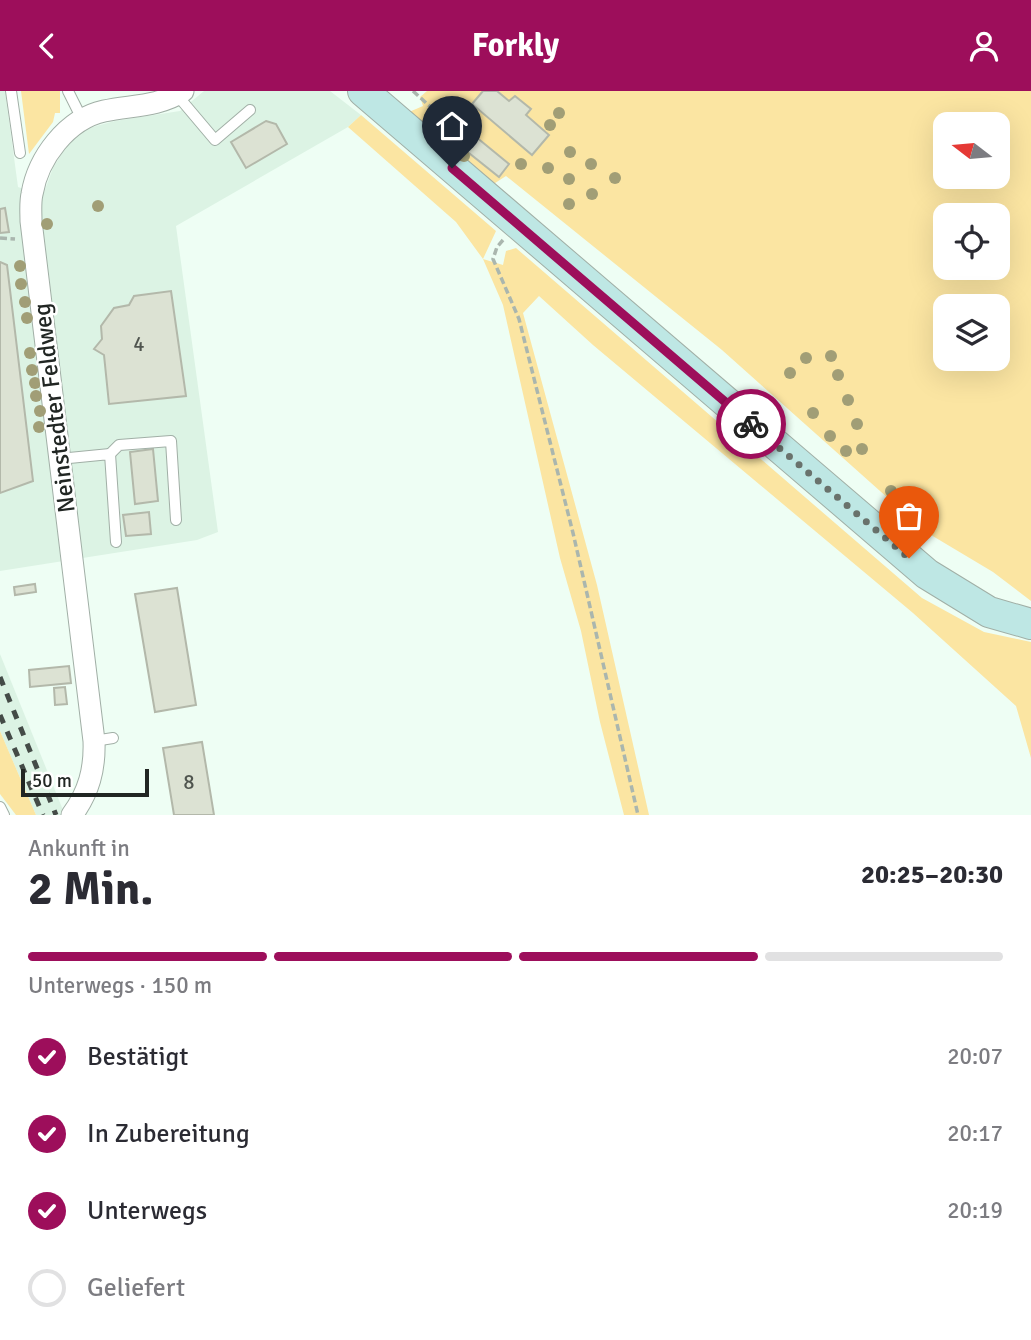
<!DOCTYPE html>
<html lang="de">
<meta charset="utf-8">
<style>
:root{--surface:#fff;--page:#f2f2f3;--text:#2b2b33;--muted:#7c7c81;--line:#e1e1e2;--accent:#9d0e5b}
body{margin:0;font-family:Signika,sans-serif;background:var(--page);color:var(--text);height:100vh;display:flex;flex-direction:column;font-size:26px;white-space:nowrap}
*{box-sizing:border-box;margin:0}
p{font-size:23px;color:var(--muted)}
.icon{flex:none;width:38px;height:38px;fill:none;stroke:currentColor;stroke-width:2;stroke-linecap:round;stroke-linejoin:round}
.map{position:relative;height:724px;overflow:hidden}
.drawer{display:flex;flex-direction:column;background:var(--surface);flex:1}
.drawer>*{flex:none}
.needle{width:46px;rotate:286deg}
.tools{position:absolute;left:933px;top:21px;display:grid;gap:14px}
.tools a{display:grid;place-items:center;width:77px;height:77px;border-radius:14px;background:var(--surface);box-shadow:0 7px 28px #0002;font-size:35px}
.scale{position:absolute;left:21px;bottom:18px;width:128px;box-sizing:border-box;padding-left:7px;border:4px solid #212623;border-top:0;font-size:19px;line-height:24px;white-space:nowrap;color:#212623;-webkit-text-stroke:5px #fff;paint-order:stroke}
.pin{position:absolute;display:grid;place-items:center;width:60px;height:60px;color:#fff;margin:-72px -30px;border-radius:50% 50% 50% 0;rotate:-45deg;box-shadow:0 0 7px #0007}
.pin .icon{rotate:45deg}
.courier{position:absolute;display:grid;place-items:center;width:70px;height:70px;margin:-35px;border:5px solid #9d0e5b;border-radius:50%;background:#fff;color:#222;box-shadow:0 2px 9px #0007}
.summary em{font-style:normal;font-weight:700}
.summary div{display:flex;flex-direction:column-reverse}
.summary{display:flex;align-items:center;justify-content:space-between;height:119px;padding:0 28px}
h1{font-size:46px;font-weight:700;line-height:52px}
.bar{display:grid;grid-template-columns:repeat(4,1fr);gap:10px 7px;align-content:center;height:84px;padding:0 28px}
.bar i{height:9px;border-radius:5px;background:var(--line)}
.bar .selected{background:var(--accent)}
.bar p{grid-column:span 4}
ol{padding:0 28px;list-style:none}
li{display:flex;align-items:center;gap:21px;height:77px}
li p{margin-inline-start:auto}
li .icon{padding:7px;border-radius:50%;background:var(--accent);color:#fff;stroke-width:4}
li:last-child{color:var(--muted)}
li i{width:38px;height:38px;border:4px solid var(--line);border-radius:50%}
header{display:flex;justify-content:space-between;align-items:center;height:91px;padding:0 28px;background:var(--accent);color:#fff;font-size:32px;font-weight:700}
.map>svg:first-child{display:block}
.built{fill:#dcf3e4}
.green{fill:#fbe5a2;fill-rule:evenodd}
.building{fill:#dce2d3;stroke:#b3b8aa;stroke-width:2}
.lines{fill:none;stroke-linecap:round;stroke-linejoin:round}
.lane-casing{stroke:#a1afa6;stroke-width:12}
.street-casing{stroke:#a1afa6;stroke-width:23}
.secondary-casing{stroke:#a1afa6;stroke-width:32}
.path{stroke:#aab6ae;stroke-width:3.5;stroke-dasharray:7 3.5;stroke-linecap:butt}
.lane{stroke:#fff;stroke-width:10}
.street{stroke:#fff;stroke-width:21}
.secondary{stroke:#bee7e4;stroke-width:30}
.rail{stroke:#444b47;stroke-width:5;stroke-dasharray:9 9;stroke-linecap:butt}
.tree{fill:#a19e76}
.done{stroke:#69726c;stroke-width:7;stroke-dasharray:0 12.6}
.route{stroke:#9d0e5b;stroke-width:9}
.labels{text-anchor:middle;stroke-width:5;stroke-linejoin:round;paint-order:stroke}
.number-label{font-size:21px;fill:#50554f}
.street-label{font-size:24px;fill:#212623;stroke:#fff}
</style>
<header><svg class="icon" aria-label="back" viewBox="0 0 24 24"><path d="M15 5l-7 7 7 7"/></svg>Forkly<svg class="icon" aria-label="person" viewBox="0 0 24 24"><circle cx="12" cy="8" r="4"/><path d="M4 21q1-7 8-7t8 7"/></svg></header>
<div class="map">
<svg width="1031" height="724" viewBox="0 0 1031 724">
<rect width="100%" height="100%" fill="#eefef4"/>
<g class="built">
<path d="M0 0H5L18 96 43 104 53 77 67 54 85 38 115 30 180 20 204 0H330L361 24 348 36 176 135 218 441 197 449 0 480Z"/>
<path d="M0 563 65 724H36L0 640Z"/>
</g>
<g class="green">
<path d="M21 0H60V22H55L53 31 29 63Z"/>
<path d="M427 0H1031V510L993 481 926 441 722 259 506 85 492 94 409 21 423 15 420 6ZM945 33H998V86H945ZM945 124H998V177H945ZM945 215H998V268H945Z"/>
<path d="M361 24 496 140 483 168 503 174 506 160 516 157 922 507 984 541 1031 551V667L1016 615 913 522 593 254 539 205 523 222 597 494 649 724H624L600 631 581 540 560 467 503 214 483 168 456 131 348 36Z"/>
<path d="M0 640 36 724H16L0 703Z"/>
</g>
<g class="building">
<path d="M483 0H497L509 10 515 5 531 18 526 24 549 44 532 64 472 13Z"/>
<path d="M266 30 276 33 287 53 246 77 231 51Z"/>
<path d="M462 34 470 41 459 54 451 47Z"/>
<path d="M470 41 509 73 499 86 459 54Z"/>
<path d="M5 117 9 141 0 142V118Z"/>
<path d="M0 171 7 174 33 390 0 402Z"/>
<path d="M171 200 186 305 109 313 104 264 94 258 102 248 101 235 114 217 129 214 134 205Z"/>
<path d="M153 358 158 410 135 413 130 361Z"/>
<path d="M149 421 151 443 126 445 123 424Z"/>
<path d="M35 493 36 501 15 504 14 496Z"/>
<path d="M177 497 196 614 155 621 135 503Z"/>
<path d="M69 575 71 592 30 596 29 579Z"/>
<path d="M65 596 67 613 55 614 54 597Z"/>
<path d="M202 651 214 724H174L163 657Z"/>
</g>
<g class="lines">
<g class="lane-casing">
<g id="lane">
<path d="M11 0 20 62"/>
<path d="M68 0 82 28"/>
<path d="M177 4 215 49 250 19"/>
<path d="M110 363 119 354 171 350 176 429"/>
<path d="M59 368 110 363 116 451"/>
<path d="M94 650 113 647"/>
<path d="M0 716 4 724"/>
</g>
</g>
<g class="street-casing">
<path id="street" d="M72 724C89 701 95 678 94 650L31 130C31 121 30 112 32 103 38 67 67 28 104 20 132 14 158 16 183 0"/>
</g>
<g class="secondary-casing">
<path id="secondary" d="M363 0 927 483 989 521 1031 533"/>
</g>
<g class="path">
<path d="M413 0 436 21"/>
<path d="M0 147 15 148"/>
<path d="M503 149 497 156 493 168 519 228 573 442 638 724"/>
</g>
<use href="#lane" class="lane"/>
<use href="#street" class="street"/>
<use href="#secondary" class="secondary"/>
<g class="rail">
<path d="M0 586 56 724"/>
<path d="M0 624 43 724"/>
</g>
</g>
<g class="tree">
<circle cx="559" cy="22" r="6"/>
<circle cx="550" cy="34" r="6"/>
<circle cx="570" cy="61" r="6"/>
<circle cx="464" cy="65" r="6"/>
<circle cx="521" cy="73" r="6"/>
<circle cx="591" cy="73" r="6"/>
<circle cx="548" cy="77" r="6"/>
<circle cx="615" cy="87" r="6"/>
<circle cx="569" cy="88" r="6"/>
<circle cx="592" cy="103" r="6"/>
<circle cx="569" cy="113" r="6"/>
<circle cx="98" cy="115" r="6"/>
<circle cx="47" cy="133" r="6"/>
<circle cx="20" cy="175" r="6"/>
<circle cx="21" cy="193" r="6"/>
<circle cx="25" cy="211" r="6"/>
<circle cx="27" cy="227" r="6"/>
<circle cx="30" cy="262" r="6"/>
<circle cx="831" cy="265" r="6"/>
<circle cx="806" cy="267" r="6"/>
<circle cx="32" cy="279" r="6"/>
<circle cx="790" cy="282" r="6"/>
<circle cx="838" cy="284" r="6"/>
<circle cx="35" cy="292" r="6"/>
<circle cx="36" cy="305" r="6"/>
<circle cx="848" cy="309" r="6"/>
<circle cx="40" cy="320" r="6"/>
<circle cx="813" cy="322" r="6"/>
<circle cx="857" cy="333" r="6"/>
<circle cx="39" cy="336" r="6"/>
<circle cx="830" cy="345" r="6"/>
<circle cx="862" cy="358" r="6"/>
<circle cx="846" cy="360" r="6"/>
<circle cx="891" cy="400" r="6"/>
</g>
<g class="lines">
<path class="done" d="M751 333 909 467"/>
<path class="route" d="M452 77 751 333"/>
</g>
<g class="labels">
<g class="number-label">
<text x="139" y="260">4</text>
<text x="189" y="698">8</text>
</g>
<g class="street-label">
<text transform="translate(54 317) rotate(-97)" y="8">Neinstedter Feldweg</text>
</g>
</g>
</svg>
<div class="tools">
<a><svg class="needle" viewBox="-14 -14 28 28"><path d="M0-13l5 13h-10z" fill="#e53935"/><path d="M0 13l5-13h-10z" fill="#7c7c81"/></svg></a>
<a><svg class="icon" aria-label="locate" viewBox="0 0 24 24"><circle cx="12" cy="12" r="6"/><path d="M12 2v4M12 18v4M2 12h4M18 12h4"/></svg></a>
<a><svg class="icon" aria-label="layers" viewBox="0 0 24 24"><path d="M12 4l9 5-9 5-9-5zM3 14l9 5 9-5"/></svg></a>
</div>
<div class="scale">50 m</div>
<div class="pin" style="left:909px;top:467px;background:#ea580c"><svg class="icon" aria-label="bag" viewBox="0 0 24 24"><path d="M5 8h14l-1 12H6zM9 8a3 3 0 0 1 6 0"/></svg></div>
<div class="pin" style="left:452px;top:77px;background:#1f2937"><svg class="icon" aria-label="home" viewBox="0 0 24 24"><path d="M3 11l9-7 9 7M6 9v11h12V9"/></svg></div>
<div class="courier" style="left:751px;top:333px"><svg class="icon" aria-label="bike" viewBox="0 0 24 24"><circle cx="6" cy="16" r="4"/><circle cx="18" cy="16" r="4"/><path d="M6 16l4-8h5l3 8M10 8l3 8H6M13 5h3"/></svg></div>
</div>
<section class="drawer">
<div class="summary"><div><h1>2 Min.</h1><p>Ankunft in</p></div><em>20:25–20:30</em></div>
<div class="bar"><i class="selected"></i><i class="selected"></i><i class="selected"></i><i></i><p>Unterwegs · 150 m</p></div>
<ol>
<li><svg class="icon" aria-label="check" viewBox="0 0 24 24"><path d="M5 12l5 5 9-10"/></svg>Bestätigt<p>20:07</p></li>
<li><svg class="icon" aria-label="check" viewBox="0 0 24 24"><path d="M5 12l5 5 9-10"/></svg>In Zubereitung<p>20:17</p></li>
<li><svg class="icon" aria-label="check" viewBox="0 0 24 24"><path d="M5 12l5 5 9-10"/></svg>Unterwegs<p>20:19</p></li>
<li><i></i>Geliefert</li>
</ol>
</section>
